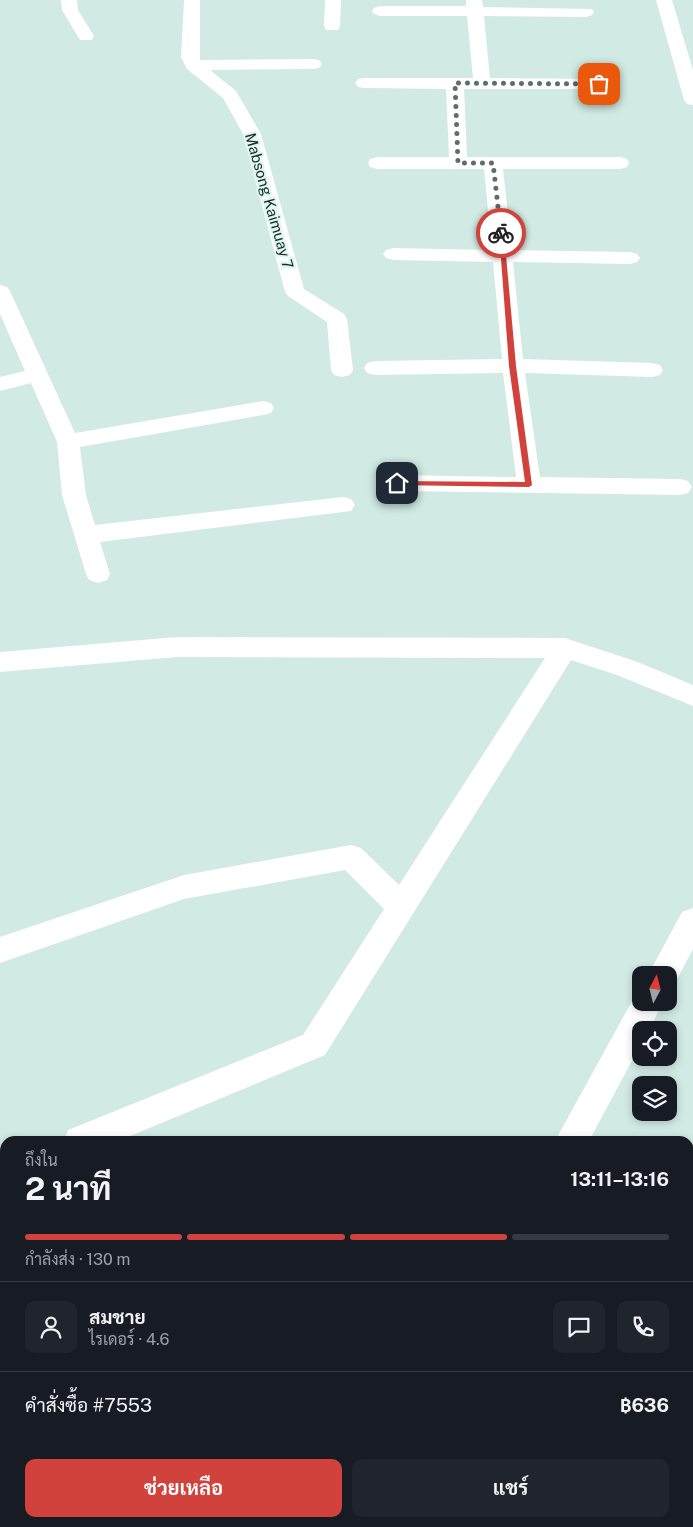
<!DOCTYPE html>
<html lang="th">
<meta charset="utf-8">
<style>
:root{--surface:#171b24;--page:#20242c;--text:#f1f3f6;--muted:#9ea1a6;--line:#363941;--accent:#d1423d}
body{margin:0;font-family:"Public Sans",Sarabun,sans-serif;background:var(--page);color:var(--text);height:100vh;display:flex;flex-direction:column;font-size:19px;white-space:nowrap}
*{box-sizing:border-box;margin:0}
p{font-size:16px;color:var(--muted)}
.icon{flex:none;width:28px;height:28px;fill:none;stroke:currentColor;stroke-width:2;stroke-linecap:round;stroke-linejoin:round}
.map{position:relative;flex:1;overflow:hidden}
.details{position:absolute;left:0px;top:1136px;width:694px;height:391px;display:flex;flex-direction:column;background:var(--surface);border-radius:15px 15px 0 0;box-shadow:0 2px 8px #0003}
.details>*{flex:none}
.needle{width:32px;rotate:7deg}
.fabs{position:absolute;left:632px;top:966px;display:grid;gap:10px}
.fabs a{display:grid;place-items:center;width:45px;height:45px;border-radius:10px;background:var(--surface);box-shadow:0 2px 8px #0003;font-size:25px}
.pin{position:absolute;display:grid;place-items:center;width:42px;height:42px;color:#fff;margin:-21px;border-radius:10px;box-shadow:0 2px 8px #0006}
.courier{position:absolute;display:grid;place-items:center;width:50px;height:50px;margin:-25px;border:4px solid #d1423d;border-radius:50%;background:#fff;color:#222;box-shadow:0 1px 6px #0007}
.summary em{font-style:normal;font-weight:700}
.summary div{display:flex;flex-direction:column-reverse}
.summary{display:flex;align-items:center;justify-content:space-between;height:85px;padding:0 25px}
h1{font-size:32px;font-weight:700;line-height:38px}
.bar{display:grid;grid-template-columns:repeat(4,1fr);gap:8px 5px;align-content:center;height:60px;padding:0 25px}
.bar i{height:6px;border-radius:4px;background:var(--line)}
.bar .active{background:var(--accent)}
.bar p{grid-column:span 4}
.line{display:flex;align-items:center;gap:12px;padding:0 25px;border-top:1px solid var(--line)}
.line div{flex:1}
.round{display:grid;place-items:center;flex:none;width:52px;height:52px;border-radius:10px;background:var(--page)}
.cta{display:flex;gap:10px;margin-top:auto;padding:10px 25px}
.cta a{flex:1;height:58px;border-radius:10px;background:var(--accent);color:#fff;font-size:20px;font-weight:700;line-height:58px;text-align:center}
.cta a+a{background:var(--page);color:var(--text)}
.map>svg:first-child{display:block}
.lines{fill:none;stroke-linecap:round;stroke-linejoin:round}
.minor{fill:#fff;fill-rule:evenodd}
.route{fill:#d1423d}
.done{stroke:#5d6d69;stroke-width:5;stroke-dasharray:0 9}
.labels{text-anchor:middle;stroke-width:4.5;stroke-linejoin:round;paint-order:stroke}
.far-street-label{font-size:15px;fill:#1f2927;stroke:#def7f1}
</style>
<div class="map">
<svg width="693" height="1527" viewBox="0 0 693 1527">
<rect width="100%" height="100%" fill="#d1eae4"/>
<g class="lines">
<g class="minor">
<path d="M61 0H77L78 10 94 36 92 40H80L62 10Z"/>
<path d="M184 0H200V60L313 59 319 60 322 64 319 68 313 69 210 70 236 91 261 134 304 289 344 314 347 319 353 370 350 375 342 377 334 375 331 370 327 322 288 296 285 292 243 134 223 98 187 69 181 57Z"/>
<path d="M325 0H341L340 26 338 30H326L324 26Z"/>
<path d="M466 0H482L483 7 592 9 594 12 592 15 586 17 484 16 490 78 599 79 605 80 608 84 605 88 599 89H464L467 157H620L627 159 629 163 627 167 620 169H503L512 250 630 252 637 254 640 258 637 262 630 264 513 262 523 359 652 363 660 365 663 370 660 375 652 377 525 373 540 477 680 479 688 481 692 487 688 493 680 495 397 491 389 489 385 483 389 477 397 475 516 477 503 373 375 375 367 373 364 368 367 363 375 361 502 359 493 262 393 260 386 258 383 254 386 250 393 248 492 250 484 169H377L370 167 368 163 370 159 377 157H449L446 89 364 88 358 87 355 83 358 79 364 78H473L467 16H380L374 14 372 11 374 8 380 6H466Z"/>
<path d="M656 0H672L693 70V105L687 104 684 100Z"/>
<path d="M0 285 7 287 10 291 75 433 263 401 271 403 274 408 271 413 263 415 80 447 86 495 95 525 343 497 351 499 355 505 351 511 100 542 110 574 107 580 98 583 89 580 86 574 62 495 57 442 31 383 0 391V377L25 371 0 314Z"/>
<path d="M177 637 565 638 635 661 693 685V706L617 675 571 660 325 1055 118 1141H64L68 1130 303 1035 384 909 345 870 184 899 0 963V937L184 875 351 845 361 848 399 885 545 658 177 657 0 672V652Z"/>
<path d="M693 908V949L674 985 669 986V975H648L682 912Z"/>
<path d="M641 991V1002H663L649 1030H641V1044L589 1141H555L637 992Z"/>
<path d="M5 1156V1188L0 1190V1158Z"/>
<path d="M19 1522H63L61 1527H18Z"/>
</g>
</g>
<path class="route" d="M499 232 504 233 516 366 532 485 529 487 394 485 393 483 397 481 525 482 509 366Z"/>
<g class="lines">
<path class="done" d="M501 233 493 163H458L455 83 599 84"/>
</g>
<g class="labels">
<g class="far-street-label">
<text transform="translate(269 201) rotate(74)" y="5">Mabsong Kaimuay 7</text>
</g>
</g>
</svg>
<div class="fabs">
<a><svg class="needle" viewBox="-14 -14 28 28"><path d="M0-13l5 13h-10z" fill="#e53935"/><path d="M0 13l5-13h-10z" fill="#9ea1a6"/></svg></a>
<a><svg class="icon" aria-label="locate" viewBox="0 0 24 24"><circle cx="12" cy="12" r="6"/><path d="M12 2v4M12 18v4M2 12h4M18 12h4"/></svg></a>
<a><svg class="icon" aria-label="layers" viewBox="0 0 24 24"><path d="M12 4l9 5-9 5-9-5zM3 14l9 5 9-5"/></svg></a>
</div>
<div class="pin" style="left:599px;top:84px;background:#ea580c"><svg class="icon" aria-label="bag" viewBox="0 0 24 24"><path d="M5 8h14l-1 12H6zM9 8a3 3 0 0 1 6 0"/></svg></div>
<div class="pin" style="left:397px;top:483px;background:#1f2937"><svg class="icon" aria-label="home" viewBox="0 0 24 24"><path d="M3 11l9-7 9 7M6 9v11h12V9"/></svg></div>
<div class="courier" style="left:501px;top:233px"><svg class="icon" aria-label="bike" viewBox="0 0 24 24"><circle cx="6" cy="16" r="4"/><circle cx="18" cy="16" r="4"/><path d="M6 16l4-8h5l3 8M10 8l3 8H6M13 5h3"/></svg></div>
<section class="details">
<div class="summary"><div><h1>2 นาที</h1><p>ถึงใน</p></div><em>13:11–13:16</em></div>
<div class="bar"><i class="active"></i><i class="active"></i><i class="active"></i><i></i><p>กำลังส่ง · 130 m</p></div>
<div class="line" style="height:90px"><a class="round"><svg class="icon" aria-label="person" viewBox="0 0 24 24"><circle cx="12" cy="8" r="4"/><path d="M4 21q1-7 8-7t8 7"/></svg></a><div><b>สมชาย</b><p>ไรเดอร์ · 4.6</p></div><a class="round"><svg class="icon" aria-label="chat" viewBox="0 0 24 24"><path d="M4 5h16v11H9l-5 4z"/></svg></a><a class="round"><svg class="icon" aria-label="phone" viewBox="0 0 24 24"><path d="M5 4h4l2 5-3 2q2 4 5 5l2-3 5 2v4C11 20 4 13 5 4z"/></svg></a></div>
<div class="line" style="height:65px"><div>คำสั่งซื้อ #7553</div><b>฿636</b></div>
<div class="cta"><a>ช่วยเหลือ</a><a>แชร์</a></div>
</section>
</div>
